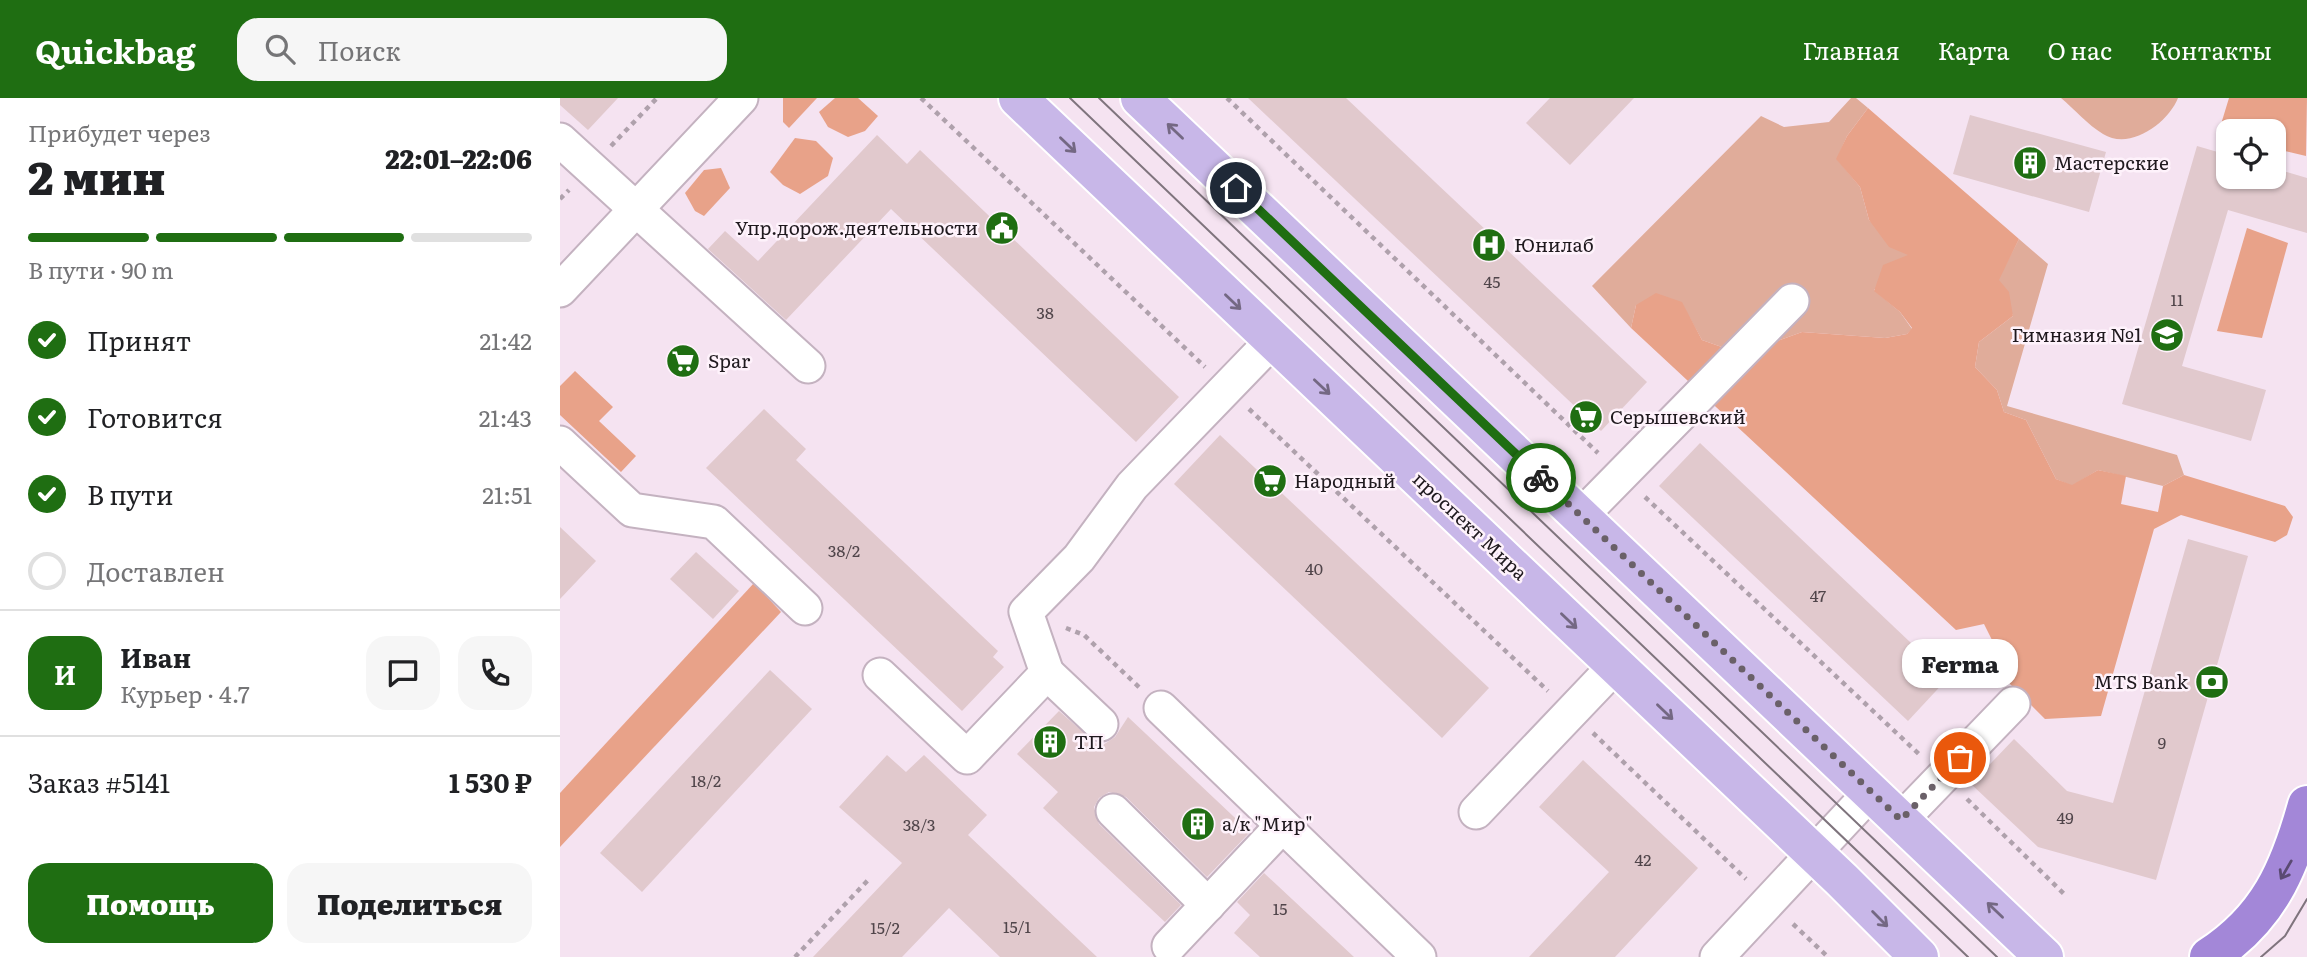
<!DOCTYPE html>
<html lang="ru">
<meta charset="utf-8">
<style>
:root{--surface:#fff;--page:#f6f6f6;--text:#202124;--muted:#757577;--line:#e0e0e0;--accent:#1f6e12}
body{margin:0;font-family:Literata,serif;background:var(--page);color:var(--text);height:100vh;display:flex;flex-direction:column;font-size:26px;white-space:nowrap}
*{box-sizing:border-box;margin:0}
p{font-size:23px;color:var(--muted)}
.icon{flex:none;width:38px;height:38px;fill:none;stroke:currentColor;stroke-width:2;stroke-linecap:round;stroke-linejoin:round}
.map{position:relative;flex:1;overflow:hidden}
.panel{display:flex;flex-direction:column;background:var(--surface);width:560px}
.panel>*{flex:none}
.controls{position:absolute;left:1656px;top:21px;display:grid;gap:14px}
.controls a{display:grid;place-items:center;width:70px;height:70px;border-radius:14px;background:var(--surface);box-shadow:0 2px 5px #0004;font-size:35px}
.pin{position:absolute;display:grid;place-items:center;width:60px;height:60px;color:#fff;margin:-30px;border:4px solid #fff;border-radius:50%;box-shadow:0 2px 7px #0007}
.courier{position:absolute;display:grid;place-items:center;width:70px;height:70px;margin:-35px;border:5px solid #1f6e12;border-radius:50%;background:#fff;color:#222;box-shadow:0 2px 9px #0007}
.bubble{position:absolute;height:49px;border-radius:21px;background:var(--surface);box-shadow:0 2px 5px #0004;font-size:23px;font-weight:800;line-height:49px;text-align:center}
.overview em{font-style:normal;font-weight:800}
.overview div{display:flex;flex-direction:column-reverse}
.overview{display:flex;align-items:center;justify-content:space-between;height:119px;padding:0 28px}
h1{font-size:46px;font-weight:800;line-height:52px}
.bar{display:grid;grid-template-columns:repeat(4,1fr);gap:10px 7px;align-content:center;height:84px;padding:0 28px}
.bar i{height:9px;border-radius:5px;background:var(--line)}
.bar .selected{background:var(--accent)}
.bar p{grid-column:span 4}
.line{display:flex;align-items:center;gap:18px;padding:0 28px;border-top:2px solid var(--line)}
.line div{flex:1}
.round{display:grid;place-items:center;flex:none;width:74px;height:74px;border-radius:21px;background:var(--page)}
ol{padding:0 28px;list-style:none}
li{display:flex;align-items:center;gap:21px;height:77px}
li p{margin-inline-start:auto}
li .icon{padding:7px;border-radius:50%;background:var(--accent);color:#fff;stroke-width:4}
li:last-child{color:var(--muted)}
li i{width:38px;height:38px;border:4px solid var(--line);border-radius:50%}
.primary-button{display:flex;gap:14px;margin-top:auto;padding:14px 28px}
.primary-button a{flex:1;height:80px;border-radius:21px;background:var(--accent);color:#fff;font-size:28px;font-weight:800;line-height:80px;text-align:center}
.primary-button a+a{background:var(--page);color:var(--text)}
header{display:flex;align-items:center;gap:42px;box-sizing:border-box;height:98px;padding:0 35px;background:var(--accent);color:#fff}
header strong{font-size:33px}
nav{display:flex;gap:38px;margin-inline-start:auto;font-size:24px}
.search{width:490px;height:63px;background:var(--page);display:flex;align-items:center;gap:18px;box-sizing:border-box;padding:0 24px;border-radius:21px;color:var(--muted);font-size:26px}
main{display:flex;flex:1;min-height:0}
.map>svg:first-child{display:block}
.green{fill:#e0ac9a}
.forest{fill:#e8a289}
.building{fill:#e1c9cd}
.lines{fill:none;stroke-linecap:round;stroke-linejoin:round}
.minor-casing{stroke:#c4b2c0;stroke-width:37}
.major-casing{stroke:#fff;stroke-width:42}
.highway-casing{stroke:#fff;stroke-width:42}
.path{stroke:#afa1ac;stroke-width:4.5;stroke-dasharray:5 5;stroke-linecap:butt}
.minor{stroke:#fff;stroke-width:33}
.major{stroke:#c8b7e8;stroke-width:38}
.highway{stroke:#a387d8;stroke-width:38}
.tram{stroke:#7f747d;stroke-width:2}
.oneway{stroke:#746883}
.oneway2{stroke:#5a4a72}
.done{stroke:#6a6068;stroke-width:7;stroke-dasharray:0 12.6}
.route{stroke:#1f6e12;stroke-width:9}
.labels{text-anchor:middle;stroke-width:5;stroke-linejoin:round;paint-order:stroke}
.number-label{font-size:16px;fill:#50454a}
.poi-label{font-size:19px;fill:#1f191e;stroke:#fef2fb;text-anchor:start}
.street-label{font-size:19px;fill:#1f191e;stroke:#fef2fb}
</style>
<header>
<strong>Quickbag</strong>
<div class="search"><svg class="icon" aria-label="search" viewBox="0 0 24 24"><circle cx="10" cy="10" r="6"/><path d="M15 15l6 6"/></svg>Поиск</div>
<nav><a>Главная</a><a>Карта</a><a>О нас</a><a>Контакты</a></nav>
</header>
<main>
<section class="panel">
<div class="overview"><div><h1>2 мин</h1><p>Прибудет через</p></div><em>22:01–22:06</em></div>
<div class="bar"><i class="selected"></i><i class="selected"></i><i class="selected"></i><i></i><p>В пути · 90 m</p></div>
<ol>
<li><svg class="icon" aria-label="check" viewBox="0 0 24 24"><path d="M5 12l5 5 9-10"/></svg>Принят<p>21:42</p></li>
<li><svg class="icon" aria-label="check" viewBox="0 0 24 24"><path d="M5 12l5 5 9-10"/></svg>Готовится<p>21:43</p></li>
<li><svg class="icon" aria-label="check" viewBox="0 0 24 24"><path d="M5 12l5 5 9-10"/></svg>В пути<p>21:51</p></li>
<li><i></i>Доставлен</li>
</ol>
<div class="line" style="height:126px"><b class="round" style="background:var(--accent);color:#fff">И</b><div><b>Иван</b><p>Курьер · 4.7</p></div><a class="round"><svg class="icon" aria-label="chat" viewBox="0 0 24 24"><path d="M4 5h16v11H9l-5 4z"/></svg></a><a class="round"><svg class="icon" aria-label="phone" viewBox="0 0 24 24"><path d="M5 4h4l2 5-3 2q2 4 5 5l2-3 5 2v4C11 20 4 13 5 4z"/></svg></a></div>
<div class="line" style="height:91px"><div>Заказ #5141</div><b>1 530 ₽</b></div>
<div class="primary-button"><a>Помощь</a><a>Поделиться</a></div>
</section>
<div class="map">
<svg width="1747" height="859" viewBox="0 0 1747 859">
<rect width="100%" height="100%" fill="#f5e3f1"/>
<g class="green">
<path d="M1291 0H1296L1308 10 1287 38 1277 61 1300 89 1309 122 1349 157 1314 192 1340 214 1352 231 1347 236 1325 240 1242 234 1196 251 1173 253 1142 242 1121 204 1076 207 1071 230 1032 188 1201 18 1224 29 1269 24Z"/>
<path d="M1501 0H1618C1608 25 1570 53 1543 36 1528 27 1514 11 1501 0Z"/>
<path d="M1459 141 1488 166 1447 308 1617 357 1624 377 1603 388 1538 372 1512 388 1496 381 1466 322 1444 314 1437 292 1415 269 1419 244 1453 218 1438 182Z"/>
</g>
<g class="forest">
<path d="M223 0H257L229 30 223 24Z"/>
<path d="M275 0H298L318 18 305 33 288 39 268 29 259 14Z"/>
<path d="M1669 0H1747L1746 58 1713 50V33H1668V38L1658 36Z"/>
<path d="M1308 10 1459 141 1439 182 1449 194 1453 218 1419 244 1415 269 1437 292 1444 314 1466 322 1496 381 1512 387 1538 372 1566 378 1561 406 1598 414 1603 388 1624 377 1725 408 1733 419 1727 437 1715 444 1621 417 1594 431 1541 618 1485 621 1428 564 1434 546 1424 526 1396 532 1071 230 1076 207 1096 195 1122 204 1142 242 1173 253 1196 251 1242 234 1325 240 1347 236 1352 230 1340 214 1314 193 1323 167 1348 157 1329 149 1309 122 1300 89 1276 61 1287 38Z"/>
<path d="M235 40 256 43 273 60 268 78 240 96 223 87 210 74Z"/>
<path d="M161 70 170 90 144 118 135 113 125 95 144 72Z"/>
<path d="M1687 130 1728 145 1702 240 1657 233Z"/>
<path d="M15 273 53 309 39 323 76 358 61 374 0 317V288Z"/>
<path d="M194 485 221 514 0 749V695Z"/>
</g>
<g class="building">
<path d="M0 0H58L28 32 0 7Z"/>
<path d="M688 0H786L1087 284 1041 333Z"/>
<path d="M990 0H1074L1010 67 966 25Z"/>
<path d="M1410 17 1546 54 1529 114 1393 76Z"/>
<path d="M317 37 347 66 360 52 619 299 576 344 331 111 226 222 148 151 165 133 198 163Z"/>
<path d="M1637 48 1668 57V79H1713V70L1747 80V135L1668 112 1622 268 1706 292 1691 343 1562 306Z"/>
<path d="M204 311 246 351 236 362 438 553 433 559 444 569 402 613 146 370Z"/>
<path d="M660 337 929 590 882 640 614 386Z"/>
<path d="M1140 345 1388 580 1348 623 1099 388Z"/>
<path d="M0 429 36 463 0 501Z"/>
<path d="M1628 441 1688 458 1596 782 1478 749 1411 686 1454 641 1507 693 1553 705Z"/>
<path d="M136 454 179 493 153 521 110 481Z"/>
<path d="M210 572 252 611 82 794 40 755Z"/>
<path d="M499 613 540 649 555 639 568 619 690 734 647 779 566 699 549 694 539 700 534 709 539 726 621 807 605 824 483 710 498 694 457 656Z"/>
<path d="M327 657 346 674 364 657 427 717 408 737 537 859H440L389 810 342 859H253L342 765 279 709Z"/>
<path d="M1023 662 1138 770 1055 859H969L1049 774 979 709Z"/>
<path d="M704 775 794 859H700L674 835 690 817 677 804Z"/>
</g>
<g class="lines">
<g class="minor-casing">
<g id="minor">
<path d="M0 42 248 268"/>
<path d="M0 192 181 0"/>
<path d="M0 345 72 412 154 424 245 510"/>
<path d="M1021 418 1232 203"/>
<path d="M487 575 541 626"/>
<path d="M320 577 407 659 487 575 466 514 519 460 572 388 713 242"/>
<path d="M601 610 859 859"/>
<path d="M553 713 648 807"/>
<path d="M916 714 1056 567"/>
<path d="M1341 722 1453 606"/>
<path d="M609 848 722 728"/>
<path d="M1157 859 1311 694"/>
</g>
</g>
<g class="major-casing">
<g id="major">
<path d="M458 0 1282 782 1359 859"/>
<path d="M580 0 1484 859"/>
</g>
</g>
<g class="highway-casing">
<path id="highway" d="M1649 859C1708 821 1729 772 1747 707"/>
</g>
<g class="path">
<path d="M361 0 645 269"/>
<path d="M667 0 1038 355"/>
<path d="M51 48 97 0"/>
<path d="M0 101 9 92"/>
<path d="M689 311 988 593"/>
<path d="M1085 399 1360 657"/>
<path d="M506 530 524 537 580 590"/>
<path d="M1033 635 1186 781"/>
<path d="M1407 701 1504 796"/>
<path d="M1233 826 1268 859"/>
<path d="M235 859 310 780"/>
</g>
<use href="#minor" class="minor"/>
<use href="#major" class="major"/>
<use href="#highway" class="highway"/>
<g class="tram">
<path d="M510 0 1408 859"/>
<path d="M539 0 1437 859"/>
<path d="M1701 859 1725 838 1747 801"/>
</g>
</g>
<defs><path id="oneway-shaft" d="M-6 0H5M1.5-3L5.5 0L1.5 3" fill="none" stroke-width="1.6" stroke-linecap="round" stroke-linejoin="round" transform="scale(1.75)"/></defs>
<g class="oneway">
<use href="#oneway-shaft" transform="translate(615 33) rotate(-136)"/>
<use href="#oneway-shaft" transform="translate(508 47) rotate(44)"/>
<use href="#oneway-shaft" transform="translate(673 204) rotate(44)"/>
<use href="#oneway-shaft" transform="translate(762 289) rotate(43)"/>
<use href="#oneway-shaft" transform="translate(1009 523) rotate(44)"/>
<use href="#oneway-shaft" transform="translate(1105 614) rotate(44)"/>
<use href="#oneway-shaft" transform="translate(1435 812) rotate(-136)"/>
<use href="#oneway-shaft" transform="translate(1320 821) rotate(45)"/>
</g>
<use class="oneway2" href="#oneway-shaft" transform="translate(1726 772) rotate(120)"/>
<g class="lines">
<path class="done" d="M981 380 1341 722 1400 660"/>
<path class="route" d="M676 90 981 380"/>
</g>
<defs>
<g id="building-disc" transform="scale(1.75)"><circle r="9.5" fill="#1f6e12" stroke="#fef2fb"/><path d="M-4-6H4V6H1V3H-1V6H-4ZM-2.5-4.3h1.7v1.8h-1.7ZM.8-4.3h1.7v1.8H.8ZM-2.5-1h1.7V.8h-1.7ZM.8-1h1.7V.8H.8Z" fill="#fff"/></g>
<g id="civic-disc" transform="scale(1.75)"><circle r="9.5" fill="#1f6e12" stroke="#fef2fb"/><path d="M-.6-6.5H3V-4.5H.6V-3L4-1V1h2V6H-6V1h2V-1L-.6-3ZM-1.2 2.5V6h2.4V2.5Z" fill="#fff"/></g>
<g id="hospital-disc" transform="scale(1.75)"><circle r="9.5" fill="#1f6e12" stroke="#fef2fb"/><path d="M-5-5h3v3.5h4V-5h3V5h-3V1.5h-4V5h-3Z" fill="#fff"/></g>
<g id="school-disc" transform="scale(1.75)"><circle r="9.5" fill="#1f6e12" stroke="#fef2fb"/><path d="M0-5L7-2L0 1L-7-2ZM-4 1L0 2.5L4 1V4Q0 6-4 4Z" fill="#fff"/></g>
<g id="supermarket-disc" transform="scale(1.75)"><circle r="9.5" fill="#1f6e12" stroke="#fef2fb"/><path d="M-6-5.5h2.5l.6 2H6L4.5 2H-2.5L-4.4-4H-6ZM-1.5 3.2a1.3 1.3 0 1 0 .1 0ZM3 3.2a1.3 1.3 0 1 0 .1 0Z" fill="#fff"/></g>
<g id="bank-disc" transform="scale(1.75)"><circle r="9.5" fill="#1f6e12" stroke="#fef2fb"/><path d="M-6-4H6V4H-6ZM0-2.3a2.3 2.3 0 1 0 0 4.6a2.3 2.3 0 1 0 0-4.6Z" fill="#fff"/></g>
</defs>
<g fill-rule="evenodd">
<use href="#building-disc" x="1470" y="65"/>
<use href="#civic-disc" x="442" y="130"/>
<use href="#hospital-disc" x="929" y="147"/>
<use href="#school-disc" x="1607" y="237"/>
<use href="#supermarket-disc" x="123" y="263"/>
<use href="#supermarket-disc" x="1026" y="319"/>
<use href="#supermarket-disc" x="710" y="383"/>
<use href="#bank-disc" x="1652" y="584"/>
<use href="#building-disc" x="490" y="644"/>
<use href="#building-disc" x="638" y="726"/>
</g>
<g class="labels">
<g class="number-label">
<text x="932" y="190">45</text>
<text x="1617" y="208">11</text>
<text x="485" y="221">38</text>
<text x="284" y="459">38/2</text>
<text x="754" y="477">40</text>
<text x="1258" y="504">47</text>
<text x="1602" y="651">9</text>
<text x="146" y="689">18/2</text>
<text x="1505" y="726">49</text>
<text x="359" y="733">38/3</text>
<text x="1083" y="768">42</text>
<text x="720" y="817">15</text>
<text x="457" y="835">15/1</text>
<text x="325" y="836">15/2</text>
</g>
<g class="poi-label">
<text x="1494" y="72">Мастерские</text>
<text x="418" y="137" text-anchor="end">Упр.дорож.деятельности</text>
<text x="954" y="154">Юнилаб</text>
<text x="1582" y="244" text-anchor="end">Гимназия №1</text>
<text x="148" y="270">Spar</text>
<text x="1050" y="326">Серышевский</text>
<text x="734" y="390">Народный</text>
<text x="1628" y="591" text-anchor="end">MTS Bank</text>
<text x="514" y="651">ТП</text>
<text x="662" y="733">а/к "Мир"</text>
</g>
<g class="street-label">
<text transform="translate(910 428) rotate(43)" y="7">проспект Мира</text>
</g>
</g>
</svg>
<div class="controls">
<a><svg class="icon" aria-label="locate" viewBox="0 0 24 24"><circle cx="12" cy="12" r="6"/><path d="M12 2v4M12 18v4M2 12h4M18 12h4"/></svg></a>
</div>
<div class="pin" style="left:1400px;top:660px;background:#ea580c"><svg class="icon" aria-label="bag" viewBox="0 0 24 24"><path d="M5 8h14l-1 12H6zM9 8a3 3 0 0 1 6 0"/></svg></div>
<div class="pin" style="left:676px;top:90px;background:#1f2937"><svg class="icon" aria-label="home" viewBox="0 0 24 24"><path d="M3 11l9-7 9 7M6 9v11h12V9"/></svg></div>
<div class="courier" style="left:981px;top:380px"><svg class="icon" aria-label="bike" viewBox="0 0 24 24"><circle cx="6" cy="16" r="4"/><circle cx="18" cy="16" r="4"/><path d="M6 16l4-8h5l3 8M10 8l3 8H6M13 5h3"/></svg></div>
<div class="bubble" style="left:1342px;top:541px;width:116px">Ferma</div>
</div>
</main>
